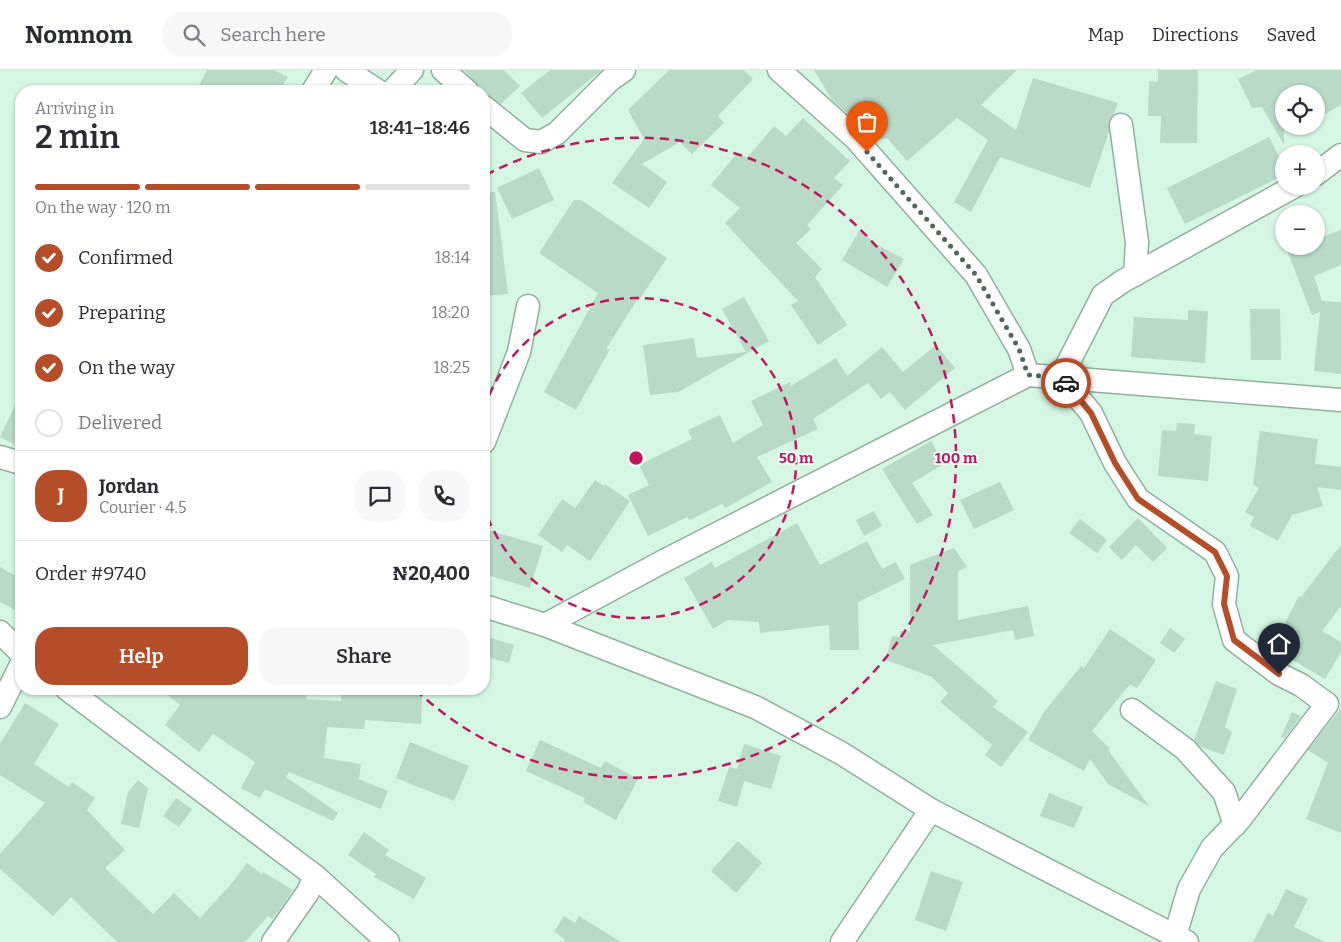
<!DOCTYPE html>
<meta charset="utf-8">
<style>
:root{--surface:#fff;--page:#f7f7f7;--text:#2b2b33;--muted:#7c7c81;--line:#e1e1e2;--accent:#b54d29}
body{margin:0;font-family:Bitter,serif;background:var(--page);color:var(--text);height:100vh;display:flex;flex-direction:column;font-size:19px;white-space:nowrap}
*{box-sizing:border-box;margin:0}
p{font-size:16px;color:var(--muted)}
.icon{flex:none;width:28px;height:28px;fill:none;stroke:currentColor;stroke-width:2;stroke-linecap:round;stroke-linejoin:round}
.map{position:relative;flex:1;overflow:hidden}
.sheet{position:absolute;left:15px;top:15px;width:475px;height:610px;display:flex;flex-direction:column;background:var(--surface);border-radius:20px;box-shadow:0 1px 4px #0004}
.sheet>*{flex:none}
.tools{position:absolute;left:1275px;top:15px;display:grid;gap:10px}
.tools a{display:grid;place-items:center;width:50px;height:50px;border-radius:50%;background:var(--surface);box-shadow:0 1px 4px #0004;font-size:25px}
.pin{position:absolute;display:grid;place-items:center;width:42px;height:42px;color:#fff;margin:-51px -21px;border-radius:50% 50% 50% 0;rotate:-45deg;box-shadow:0 0 5px #0007}
.pin .icon{rotate:45deg}
.courier{position:absolute;display:grid;place-items:center;width:50px;height:50px;margin:-25px;border:4px solid #b54d29;border-radius:50%;background:#fff;color:#222;box-shadow:0 1px 6px #0007}
.head em{font-style:normal;font-weight:600}
.head div{display:flex;flex-direction:column-reverse}
.head{display:flex;align-items:center;justify-content:space-between;height:85px;padding:0 20px}
h1{font-size:32px;font-weight:600;line-height:38px}
.bar{display:grid;grid-template-columns:repeat(4,1fr);gap:8px 5px;align-content:center;height:60px;padding:0 20px}
.bar i{height:6px;border-radius:4px;background:var(--line)}
.bar .active{background:var(--accent)}
.bar p{grid-column:span 4}
.line{display:flex;align-items:center;gap:12px;padding:0 20px;border-top:1px solid var(--line)}
.line div{flex:1}
.round{display:grid;place-items:center;flex:none;width:52px;height:52px;border-radius:20px;background:var(--page)}
ol{padding:0 20px;list-style:none}
li{display:flex;align-items:center;gap:15px;height:55px}
li p{margin-inline-start:auto}
li .icon{padding:5px;border-radius:50%;background:var(--accent);color:#fff;stroke-width:4}
li:last-child{color:var(--muted)}
li i{width:28px;height:28px;border:2px solid var(--line);border-radius:50%}
.button{display:flex;gap:10px;margin-top:auto;padding:10px 20px}
.button a{flex:1;height:58px;border-radius:20px;background:var(--accent);color:#fff;font-size:20px;font-weight:600;line-height:58px;text-align:center}
.button a+a{background:var(--page);color:var(--text)}
header{display:flex;align-items:center;gap:30px;box-sizing:border-box;height:70px;padding:0 25px;background:var(--surface);border-bottom:1px solid var(--line)}
header strong{font-size:24px}
nav{display:flex;gap:28px;margin-inline-start:auto;font-size:18px}
.search{width:350px;height:45px;background:var(--page);display:flex;align-items:center;gap:12px;box-sizing:border-box;padding:0 18px;border-radius:20px;color:var(--muted);font-size:19px}
.map>svg:first-child{display:block}
.building{fill:#b8dac7}
.lines{fill:none;stroke-linecap:round;stroke-linejoin:round}
.minor-casing{stroke:#90b09e;stroke-width:25}
.minor{stroke:#fff;stroke-width:22}
.done{stroke:#52665b;stroke-width:5;stroke-dasharray:0 9}
.route{stroke:#b54d29;stroke-width:6}
.ring{fill:none;stroke:#c2185b;stroke-width:2.5;stroke-dasharray:9 6}
.centre{fill:#c2185b;stroke:#f0fdf6;stroke-width:2.5}
.ring-label{font-size:15px;text-anchor:middle;font-weight:bold;fill:#c2185b;stroke:#f0fdf6;stroke-width:4;stroke-linejoin:round;paint-order:stroke}
</style>
<header>
<strong>Nomnom</strong>
<div class="search"><svg class="icon" aria-label="search" viewBox="0 0 24 24"><circle cx="10" cy="10" r="6"/><path d="M15 15l6 6"/></svg>Search here</div>
<nav><a>Map</a><a>Directions</a><a>Saved</a></nav>
</header>
<div class="map">
<svg width="1341" height="872" viewBox="0 0 1341 872">
<rect width="100%" height="100%" fill="#d4f6e3"/>
<g class="building">
<path d="M207 0H274L288 7 280 21H196Z"/>
<path d="M464 0H504L520 16 501 34 487 25Z"/>
<path d="M550 0H602L542 48 521 23Z"/>
<path d="M669 0H744L753 9 718 46 724 53 692 84 680 72 642 94 667 112 649 138 612 113 644 69 628 40Z"/>
<path d="M814 0H1017L981 35 1016 60 1033 8 1118 33 1114 44 1109 51V62L1090 118 1000 87 971 142 954 132 988 70 957 48 907 91 887 68 878 70 862 46 855 50 832 30Z"/>
<path d="M1158 0H1198L1197 73H1160L1161 46H1148L1149 11 1158 12Z"/>
<path d="M1257 0H1341V35L1316 49V24H1284V75L1262 37 1252 38 1238 9Z"/>
<path d="M803 48 850 91 834 108 843 115 807 155 811 159 796 173 822 199 815 207 847 255 818 275 791 235 798 231 725 153 740 138 711 115 738 82 747 88 774 56 786 66Z"/>
<path d="M1269 67 1284 96V105L1185 154 1167 118Z"/>
<path d="M539 98 554 130 512 149 497 118Z"/>
<path d="M484 122H495L508 224 484 226Z"/>
<path d="M574 130H581L667 188 637 233V230L606 279H610L576 340 544 322 598 223 539 183Z"/>
<path d="M1341 160V195L1314 206 1322 231 1341 232V304L1314 301 1320 242 1312 245 1287 180 1298 176H1316V169Z"/>
<path d="M859 161 881 177 904 189 887 217 842 190Z"/>
<path d="M744 227 769 271 678 322 650 325 643 275 694 268 697 288 746 282 722 239Z"/>
<path d="M1250 239H1280L1281 290H1251Z"/>
<path d="M1188 240 1208 241 1205 293 1131 287 1134 247 1188 250Z"/>
<path d="M936 275 955 298 905 340 890 322 881 329 868 313 813 349 818 359 757 387 772 412 725 438 722 434 690 450 687 447 648 466 628 425 649 415 639 395 692 369 688 360 720 345 733 373 763 355 751 331 790 312 791 316 836 288 847 306 882 277 903 302Z"/>
<path d="M21 323V378L0 367Z"/>
<path d="M1177 353 1195 354 1194 364 1212 366 1208 411 1158 406 1162 360 1176 361Z"/>
<path d="M1260 361 1318 369 1315 394 1341 397V420L1317 417 1323 436 1292 445 1278 471 1250 456 1254 447 1245 442 1259 418 1253 415Z"/>
<path d="M931 371 944 394 912 413 933 445 917 454 882 399Z"/>
<path d="M595 410 604 416 605 414 630 431 590 491 567 475 562 482 538 465 562 429 575 438Z"/>
<path d="M1000 412 1014 440 974 459 960 430Z"/>
<path d="M874 441 882 456 864 466 856 450Z"/>
<path d="M1138 448 1167 478 1153 492 1136 475 1122 490 1109 477Z"/>
<path d="M1080 449 1107 470 1097 483 1069 463Z"/>
<path d="M797 453 820 495 867 471 882 499 896 492 905 509 858 532 859 580H830L829 555 760 563 759 552 728 550 713 559 684 508 712 492 715 498Z"/>
<path d="M484 459 543 476 530 518 484 504Z"/>
<path d="M1341 475V536L1322 561 1341 572V582L1325 609 1291 589 1302 570 1282 559 1299 526 1301 527Z"/>
<path d="M954 478 967 497 958 501V550L1028 536 1034 566 1015 570 1013 560 933 575 998 631 993 637 1028 662 1001 697 985 685 992 675 940 632 948 623 932 607 886 590 892 566 900 567V561H910V495Z"/>
<path d="M0 497 21 509V543L0 532Z"/>
<path d="M1170 558 1185 569 1174 583 1160 573Z"/>
<path d="M1110 559 1156 590 1137 618 1130 614 1092 661 1110 679 1108 680 1149 736 1108 714 1090 689 1084 701 1028 670 1044 642 1081 596 1084 598Z"/>
<path d="M484 566 514 575 509 593 484 586Z"/>
<path d="M1216 611 1237 619 1225 657 1232 662 1224 685 1201 677 1194 670Z"/>
<path d="M160 619H307L306 629 341 631V619H413L412 624 422 625 421 654 365 650 364 659 327 657 324 688 361 694 359 709 388 721 381 739 289 702 286 707 338 743 333 751 265 719 260 728 241 718 255 692 213 664 199 682 165 655 180 635Z"/>
<path d="M25 633 59 654 34 694 69 717 72 712 95 728 87 740 125 780 105 798 153 844 174 823 200 848 231 814 247 793 262 804 263 802 293 820 273 849 268 846 245 872H117L71 827 53 846 0 799V784L45 733 0 705V674Z"/>
<path d="M1341 638V763L1306 749 1328 693 1308 680Z"/>
<path d="M1292 642 1301 646 1285 668 1281 667Z"/>
<path d="M540 670 601 698 605 691 638 709 616 750 583 732 585 728 526 701Z"/>
<path d="M410 672 469 696 454 731 396 708Z"/>
<path d="M744 674 781 686 771 719 744 711 737 737 718 731 729 697 737 699Z"/>
<path d="M138 710 148 718 139 758 121 754 128 722Z"/>
<path d="M1049 723 1083 737 1074 758 1040 746Z"/>
<path d="M176 728 192 739 179 757 163 746Z"/>
<path d="M364 762 389 780 385 785 426 808 414 829 374 807 376 804 348 785Z"/>
<path d="M738 771 762 793 736 823 711 801Z"/>
<path d="M931 801 963 812 946 861 915 850Z"/>
<path d="M1286 819 1308 829 1294 857 1325 872H1253L1268 843 1273 846Z"/>
<path d="M564 846 575 853 579 846 621 872H564L565 869 554 862Z"/>
</g>
<g class="lines">
<g class="minor-casing">
<g id="minor">
<path d="M346 0 378 21"/>
<path d="M443 0 467 21"/>
<path d="M779 0 855 68 976 205 1019 279 1028 305"/>
<path d="M313 21 326 0"/>
<path d="M392 21 412 0"/>
<path d="M484 37 525 70 541 72 557 63 610 10 624 0"/>
<path d="M1121 55 1137 172 1135 205"/>
<path d="M1316 104 1341 85"/>
<path d="M484 372 519 282 528 236"/>
<path d="M0 387 21 393"/>
<path d="M484 536 545 555 755 637 841 683 931 740 1187 872"/>
<path d="M545 555 662 492 1028 305 1341 330"/>
<path d="M0 562 21 583"/>
<path d="M67 619 315 806 388 872"/>
<path d="M0 637 21 595"/>
<path d="M1132 640 1185 679 1224 722 1235 755"/>
<path d="M1175 866 1189 819 1212 778 1240 749 1327 634 1301 615 1279 604 1234 570 1224 534 1227 506 1215 482 1138 429 1115 393 1091 343 1061 307 1103 225 1123 211 1295 116"/>
<path d="M273 872 308 822 315 806"/>
<path d="M842 872 931 740"/>
</g>
</g>
<use href="#minor" class="minor"/>
</g>
<g class="lines">
<path class="done" d="M867 82 976 205 1019 279 1028 305 1061 307 1066 313"/>
<path class="route" d="M1066 313 1091 343 1115 393 1138 429 1215 482 1227 506 1224 534 1234 570 1279 604"/>
</g>
<g class="ring">
<path d="M484 339A160 160 0 1 1 484 437"/>
<path d="M486 105A320 320 0 1 1 416 620"/>
</g>
<circle cx="636" cy="388" r="8" class="centre"/>
<g class="ring-label">
<text x="796" y="393">50 m</text>
<text x="956" y="393">100 m</text>
</g>
</svg>
<div class="tools">
<a><svg class="icon" aria-label="locate" viewBox="0 0 24 24"><circle cx="12" cy="12" r="6"/><path d="M12 2v4M12 18v4M2 12h4M18 12h4"/></svg></a>
<a>+</a>
<a>−</a>
</div>
<div class="pin" style="left:867px;top:82px;background:#ea580c"><svg class="icon" aria-label="bag" viewBox="0 0 24 24"><path d="M5 8h14l-1 12H6zM9 8a3 3 0 0 1 6 0"/></svg></div>
<div class="pin" style="left:1279px;top:604px;background:#1f2937"><svg class="icon" aria-label="home" viewBox="0 0 24 24"><path d="M3 11l9-7 9 7M6 9v11h12V9"/></svg></div>
<div class="courier" style="left:1066px;top:313px"><svg class="icon" aria-label="car" viewBox="0 0 24 24"><path d="M5 17H2v-5l4-1 3-4h7l3 4 3 1v5h-3M9 17h6M6 11h13"/><circle cx="7" cy="17" r="2"/><circle cx="17" cy="17" r="2"/></svg></div>
<section class="sheet">
<div class="head"><div><h1>2 min</h1><p>Arriving in</p></div><em>18:41–18:46</em></div>
<div class="bar"><i class="active"></i><i class="active"></i><i class="active"></i><i></i><p>On the way · 120 m</p></div>
<ol>
<li><svg class="icon" aria-label="check" viewBox="0 0 24 24"><path d="M5 12l5 5 9-10"/></svg>Confirmed<p>18:14</p></li>
<li><svg class="icon" aria-label="check" viewBox="0 0 24 24"><path d="M5 12l5 5 9-10"/></svg>Preparing<p>18:20</p></li>
<li><svg class="icon" aria-label="check" viewBox="0 0 24 24"><path d="M5 12l5 5 9-10"/></svg>On the way<p>18:25</p></li>
<li><i></i>Delivered</li>
</ol>
<div class="line" style="height:90px"><b class="round" style="background:var(--accent);color:#fff">J</b><div><b>Jordan</b><p>Courier · 4.5</p></div><a class="round"><svg class="icon" aria-label="chat" viewBox="0 0 24 24"><path d="M4 5h16v11H9l-5 4z"/></svg></a><a class="round"><svg class="icon" aria-label="phone" viewBox="0 0 24 24"><path d="M5 4h4l2 5-3 2q2 4 5 5l2-3 5 2v4C11 20 4 13 5 4z"/></svg></a></div>
<div class="line" style="height:65px"><div>Order #9740</div><b>₦20,400</b></div>
<div class="button"><a>Help</a><a>Share</a></div>
</section>
</div>
